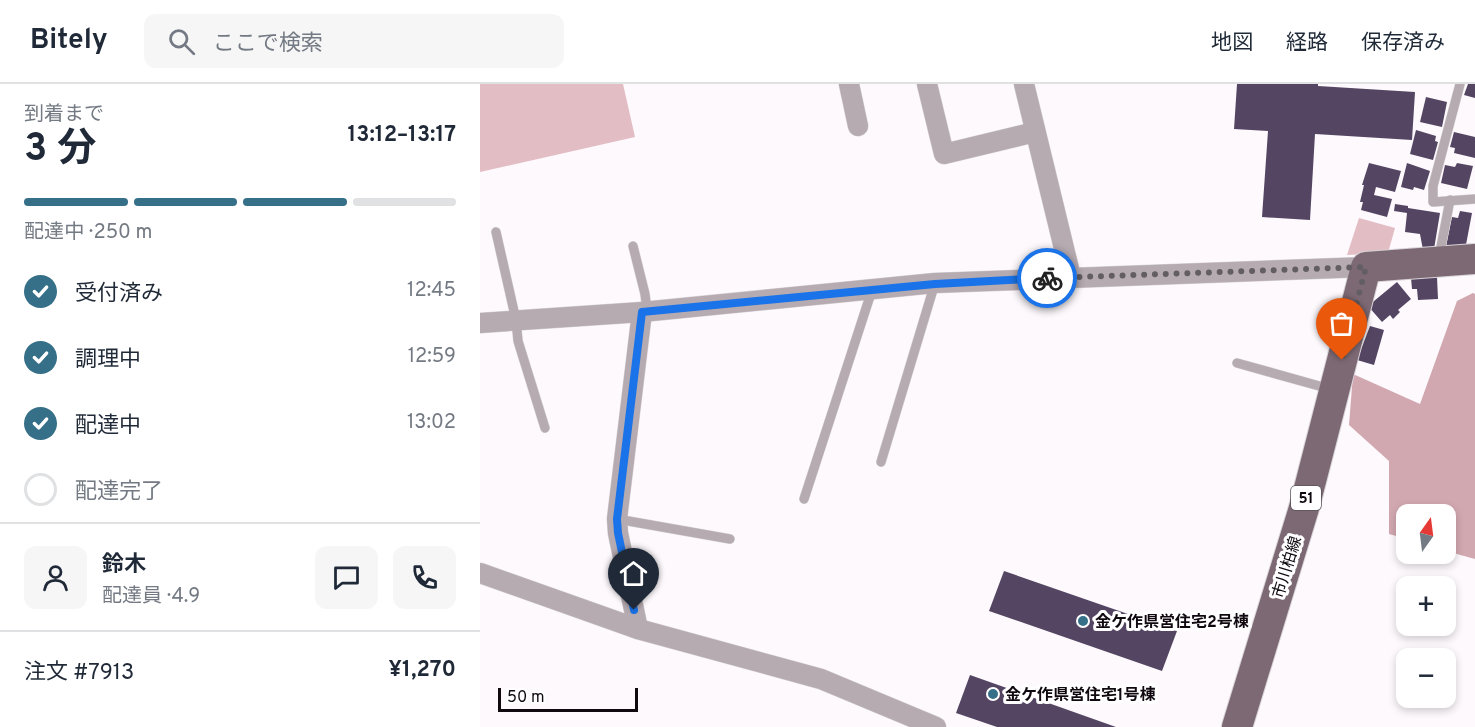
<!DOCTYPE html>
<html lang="ja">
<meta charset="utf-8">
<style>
:root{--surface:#fff;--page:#f6f6f7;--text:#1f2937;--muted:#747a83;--line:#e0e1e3;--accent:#356f88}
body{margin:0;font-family:Overpass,"Noto Sans JP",sans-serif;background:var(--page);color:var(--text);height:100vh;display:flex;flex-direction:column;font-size:22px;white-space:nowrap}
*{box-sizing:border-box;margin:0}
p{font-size:20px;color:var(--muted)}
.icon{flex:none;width:33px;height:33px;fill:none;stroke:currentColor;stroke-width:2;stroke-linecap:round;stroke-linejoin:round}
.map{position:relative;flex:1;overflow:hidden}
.panel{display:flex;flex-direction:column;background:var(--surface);width:480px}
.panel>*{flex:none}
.needle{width:39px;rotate:14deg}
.buttons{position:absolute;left:916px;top:420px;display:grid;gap:12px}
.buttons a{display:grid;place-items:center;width:60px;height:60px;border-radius:12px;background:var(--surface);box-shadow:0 3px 9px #0003;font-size:30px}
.scale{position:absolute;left:18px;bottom:15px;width:140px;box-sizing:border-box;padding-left:6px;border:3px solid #100a10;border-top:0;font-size:16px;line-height:21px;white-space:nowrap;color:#100a10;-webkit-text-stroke:4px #fff;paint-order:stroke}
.pin{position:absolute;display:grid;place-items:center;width:51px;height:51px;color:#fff;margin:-62px -26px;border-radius:50% 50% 50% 0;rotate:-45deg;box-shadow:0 0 6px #0007}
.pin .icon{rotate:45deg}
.courier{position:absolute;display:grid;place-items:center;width:60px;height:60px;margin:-30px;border:4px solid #1a73e8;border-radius:50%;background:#fff;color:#222;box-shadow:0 2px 8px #0007}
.head em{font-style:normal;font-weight:700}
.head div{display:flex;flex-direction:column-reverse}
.head{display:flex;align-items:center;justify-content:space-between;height:102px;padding:0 24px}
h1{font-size:39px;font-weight:700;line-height:45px}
.bar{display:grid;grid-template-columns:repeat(4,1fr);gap:9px 6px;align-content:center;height:72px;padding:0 24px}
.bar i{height:8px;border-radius:4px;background:var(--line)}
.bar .current{background:var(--accent)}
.bar p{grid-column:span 4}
.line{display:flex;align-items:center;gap:15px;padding:0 24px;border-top:2px solid var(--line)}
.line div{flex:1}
.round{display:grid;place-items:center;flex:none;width:63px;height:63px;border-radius:12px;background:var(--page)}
ol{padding:0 24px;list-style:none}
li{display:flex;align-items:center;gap:18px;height:66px}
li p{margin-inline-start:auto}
li .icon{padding:6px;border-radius:50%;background:var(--accent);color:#fff;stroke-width:4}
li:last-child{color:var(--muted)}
li i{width:33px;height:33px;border:3px solid var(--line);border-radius:50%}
header{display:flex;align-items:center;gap:36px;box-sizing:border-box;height:84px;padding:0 30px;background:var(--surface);border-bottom:2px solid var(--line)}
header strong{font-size:28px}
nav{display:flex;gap:33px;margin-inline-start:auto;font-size:21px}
.search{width:420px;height:54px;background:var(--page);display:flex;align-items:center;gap:15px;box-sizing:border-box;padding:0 21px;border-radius:12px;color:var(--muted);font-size:22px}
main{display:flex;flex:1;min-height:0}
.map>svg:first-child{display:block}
.green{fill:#e3bdc4}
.forest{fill:#d2a8b0}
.building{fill:#544663}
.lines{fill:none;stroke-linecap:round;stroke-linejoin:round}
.lane-casing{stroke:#d7d3d7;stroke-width:10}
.street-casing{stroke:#d7d3d7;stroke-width:21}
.primary-casing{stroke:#d7d3d7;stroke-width:32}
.lane{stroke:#b6abb0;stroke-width:9}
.street{stroke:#b6abb0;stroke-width:20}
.primary{stroke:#7d6973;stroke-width:30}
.done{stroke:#635e63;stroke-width:6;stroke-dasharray:0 10.8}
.route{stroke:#1a73e8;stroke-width:8}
.poi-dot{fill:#356f88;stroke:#fff;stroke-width:2}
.labels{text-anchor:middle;stroke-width:6;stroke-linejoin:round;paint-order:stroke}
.shield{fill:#fff;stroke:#585458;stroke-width:1.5}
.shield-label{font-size:15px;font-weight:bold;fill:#100a10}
.street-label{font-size:16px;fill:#100a10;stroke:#fff}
.poi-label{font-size:16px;font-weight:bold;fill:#100a10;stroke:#fff;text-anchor:start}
</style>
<header>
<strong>Bitely</strong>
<div class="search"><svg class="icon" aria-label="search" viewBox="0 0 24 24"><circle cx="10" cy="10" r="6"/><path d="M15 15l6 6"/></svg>ここで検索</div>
<nav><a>地図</a><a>経路</a><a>保存済み</a></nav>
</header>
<main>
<section class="panel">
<div class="head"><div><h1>3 分</h1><p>到着まで</p></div><em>13:12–13:17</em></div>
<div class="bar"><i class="current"></i><i class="current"></i><i class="current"></i><i></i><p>配達中 · 250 m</p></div>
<ol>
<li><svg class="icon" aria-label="check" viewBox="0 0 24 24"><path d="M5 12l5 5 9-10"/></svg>受付済み<p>12:45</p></li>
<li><svg class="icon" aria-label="check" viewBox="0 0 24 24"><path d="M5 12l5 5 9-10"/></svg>調理中<p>12:59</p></li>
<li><svg class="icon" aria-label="check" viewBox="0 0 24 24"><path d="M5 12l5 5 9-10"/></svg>配達中<p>13:02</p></li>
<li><i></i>配達完了</li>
</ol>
<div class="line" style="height:108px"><a class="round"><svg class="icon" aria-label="person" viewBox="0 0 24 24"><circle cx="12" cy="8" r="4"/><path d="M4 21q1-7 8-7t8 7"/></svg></a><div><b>鈴木</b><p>配達員 · 4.9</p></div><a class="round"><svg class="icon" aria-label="chat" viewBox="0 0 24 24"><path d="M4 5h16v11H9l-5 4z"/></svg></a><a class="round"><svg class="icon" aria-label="phone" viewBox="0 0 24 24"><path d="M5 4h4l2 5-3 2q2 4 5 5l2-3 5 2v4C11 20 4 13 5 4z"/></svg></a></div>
<div class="line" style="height:78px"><div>注文 #7913</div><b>¥1,270</b></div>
</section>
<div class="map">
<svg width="995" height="643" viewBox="0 0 995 643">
<rect width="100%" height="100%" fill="#fdf9fd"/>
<g class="green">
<path d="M0 0H143L155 53 0 88Z"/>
<path d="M879 134 915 144 908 169 867 171Z"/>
</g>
<path class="forest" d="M993 209 995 210V475L966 467V430H927V455L909 450V377L869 341 873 290 940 320 977 217Z"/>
<g class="building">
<path d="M757 0H838V2L935 8 932 56 835 50 830 136 782 133 788 47 754 45Z"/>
<path d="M988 0H995V14L984 11Z"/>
<path d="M946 13 967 18 962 43 940 38Z"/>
<path d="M936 46 956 52 955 57 958 58 953 76 930 70Z"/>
<path d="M974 48 995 53V74L974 69 975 64 970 63Z"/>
<path d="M889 79 921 87 915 108 896 103 894 111 912 115 907 133 881 126 883 118H880L884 101H882Z"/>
<path d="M927 79 950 87 944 106 934 103 933 106 921 103Z"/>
<path d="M977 79 993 82 987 105 961 99 965 81 975 83Z"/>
<path d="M915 120 928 122V124L960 129 954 165 943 166 940 150 925 148 927 129 914 127Z"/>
<path d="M980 127 992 129 985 166 966 162 972 133 978 134Z"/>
<path d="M957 193 958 215 938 216 937 205H932L931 194Z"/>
<path d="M917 198 931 215 918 226 920 228 913 235 910 231 902 238 888 222Z"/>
<path d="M890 242 904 246 894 281 877 276Z"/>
<path d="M524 487 697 547 682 587 509 527Z"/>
<path d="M490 591 636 643H517L476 629Z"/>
</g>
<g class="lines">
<g class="lane-casing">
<g id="lane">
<path d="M980 0 953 102V118L995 115"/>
<path d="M16 148 36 236 38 257 65 344"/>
<path d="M153 162 165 210 167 227"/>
<path d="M959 173 970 116"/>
<path d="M757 279 850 305"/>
<path d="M401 378 455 199"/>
<path d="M324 415 392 206"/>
<path d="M137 435 250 455"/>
</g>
</g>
<g class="street-casing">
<g id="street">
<path d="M369 0 378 42"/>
<path d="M447 0 464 70 555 48"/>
<path d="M544 0 591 193"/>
<path d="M0 239 162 228 455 199 886 183"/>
<path d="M0 489 158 545 341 595 456 643"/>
<path d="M158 545 138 449 137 435 162 228"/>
</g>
</g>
<g class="primary-casing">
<path id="primary" d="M757 643 824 424 886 183 995 175"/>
</g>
<use href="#lane" class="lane"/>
<use href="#street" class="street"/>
<use href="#primary" class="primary"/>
</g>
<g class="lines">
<path class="done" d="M567 194 886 183 862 276"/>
<path class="route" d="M154 526 138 449 137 435 162 228 455 200 567 194"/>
</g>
<g class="poi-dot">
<circle cx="603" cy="537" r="6"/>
<circle cx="513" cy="610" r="6"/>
</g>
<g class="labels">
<rect class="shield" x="811" y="402" width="30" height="24" rx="4.5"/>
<g class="shield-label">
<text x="826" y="419">51</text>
</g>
<g class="street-label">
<text transform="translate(806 483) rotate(-73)" y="6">市川柏線</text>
</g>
<g class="poi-label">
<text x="615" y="543">金ケ作県営住宅2号棟</text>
<text x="525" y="616">金ケ作県営住宅1号棟</text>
</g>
</g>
</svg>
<div class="buttons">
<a><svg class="needle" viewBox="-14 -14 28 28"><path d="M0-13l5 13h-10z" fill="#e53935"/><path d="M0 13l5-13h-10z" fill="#747a83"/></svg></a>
<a>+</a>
<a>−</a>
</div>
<div class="scale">50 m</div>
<div class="pin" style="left:862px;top:276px;background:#ea580c"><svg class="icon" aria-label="bag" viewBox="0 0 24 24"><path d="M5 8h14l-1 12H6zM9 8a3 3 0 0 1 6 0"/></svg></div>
<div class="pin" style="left:154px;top:526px;background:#1f2937"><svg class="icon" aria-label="home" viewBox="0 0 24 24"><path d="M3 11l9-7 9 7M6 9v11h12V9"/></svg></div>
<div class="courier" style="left:567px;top:194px"><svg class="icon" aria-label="bike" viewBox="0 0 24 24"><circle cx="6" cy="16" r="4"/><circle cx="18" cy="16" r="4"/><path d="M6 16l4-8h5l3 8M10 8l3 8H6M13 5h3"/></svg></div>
</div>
</main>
